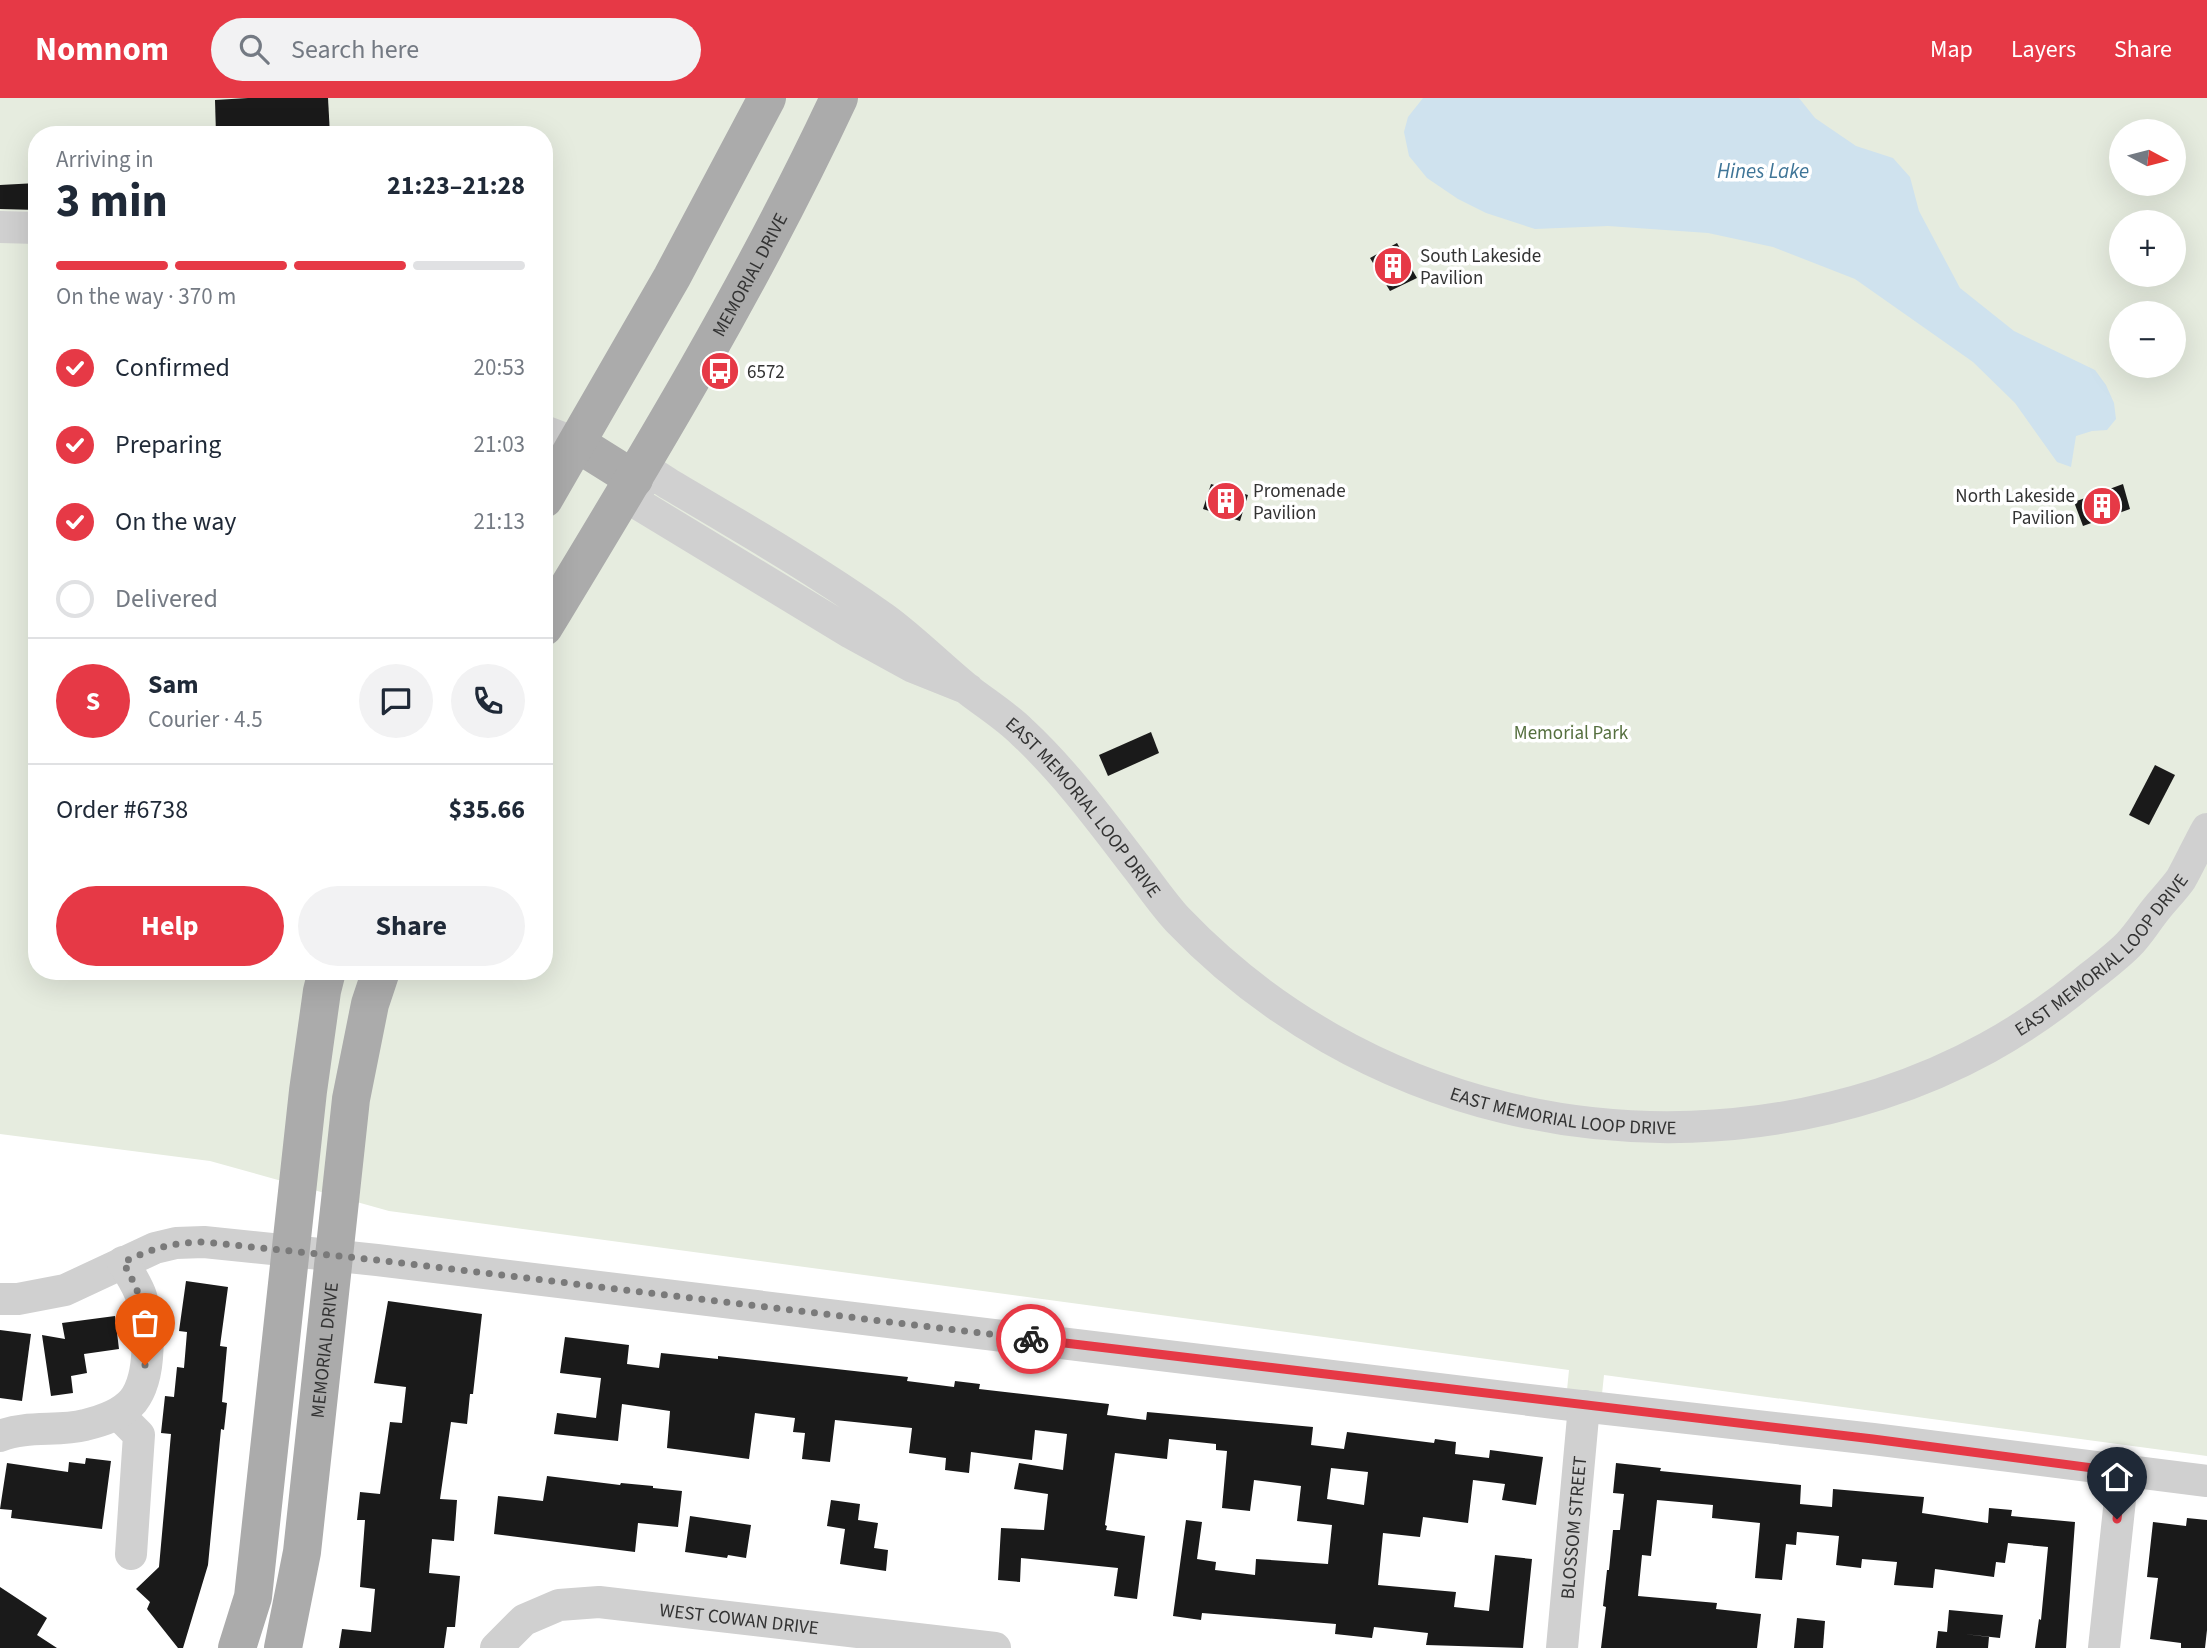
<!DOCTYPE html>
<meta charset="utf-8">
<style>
:root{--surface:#fff;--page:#f2f2f3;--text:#1f2937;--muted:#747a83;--line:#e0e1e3;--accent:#e63946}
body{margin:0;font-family:"Source Sans 3",sans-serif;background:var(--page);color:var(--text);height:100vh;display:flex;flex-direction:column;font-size:26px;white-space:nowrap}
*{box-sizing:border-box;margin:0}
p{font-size:23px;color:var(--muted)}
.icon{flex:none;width:38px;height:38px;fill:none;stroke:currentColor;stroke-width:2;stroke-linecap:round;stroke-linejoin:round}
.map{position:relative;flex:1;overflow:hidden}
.side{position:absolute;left:28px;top:28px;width:525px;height:854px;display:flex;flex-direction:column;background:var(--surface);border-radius:28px;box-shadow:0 7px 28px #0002}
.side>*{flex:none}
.needle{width:46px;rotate:97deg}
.fabs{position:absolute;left:2109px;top:21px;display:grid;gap:14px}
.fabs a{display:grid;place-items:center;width:77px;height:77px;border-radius:50%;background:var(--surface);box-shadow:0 7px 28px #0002;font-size:35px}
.pin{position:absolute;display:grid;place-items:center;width:60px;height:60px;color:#fff;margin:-72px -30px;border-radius:50% 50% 50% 0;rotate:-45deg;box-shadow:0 0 7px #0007}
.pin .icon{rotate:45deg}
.courier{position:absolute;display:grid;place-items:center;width:70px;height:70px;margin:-35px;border:5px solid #e63946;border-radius:50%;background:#fff;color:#222;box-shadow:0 2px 9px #0007}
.overview em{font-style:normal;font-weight:700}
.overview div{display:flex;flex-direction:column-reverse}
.overview{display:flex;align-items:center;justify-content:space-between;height:119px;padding:0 28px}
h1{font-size:46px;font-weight:700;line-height:52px}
.bar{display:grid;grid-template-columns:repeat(4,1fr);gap:10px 7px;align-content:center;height:84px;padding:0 28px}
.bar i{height:9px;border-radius:5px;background:var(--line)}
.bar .current{background:var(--accent)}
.bar p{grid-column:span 4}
.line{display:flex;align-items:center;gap:18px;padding:0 28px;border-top:2px solid var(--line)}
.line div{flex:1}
.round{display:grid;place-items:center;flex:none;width:74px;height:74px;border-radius:37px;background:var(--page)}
ol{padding:0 28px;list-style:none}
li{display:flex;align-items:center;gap:21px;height:77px}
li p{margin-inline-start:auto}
li .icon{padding:7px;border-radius:50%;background:var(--accent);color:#fff;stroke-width:4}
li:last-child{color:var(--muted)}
li i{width:38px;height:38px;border:4px solid var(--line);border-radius:50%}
.cta{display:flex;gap:14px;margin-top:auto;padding:14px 28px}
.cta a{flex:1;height:80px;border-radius:42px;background:var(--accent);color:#fff;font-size:28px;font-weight:700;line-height:80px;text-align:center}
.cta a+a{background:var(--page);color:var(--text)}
header{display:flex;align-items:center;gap:42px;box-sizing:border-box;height:98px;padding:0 35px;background:var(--accent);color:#fff}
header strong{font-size:33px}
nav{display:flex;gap:38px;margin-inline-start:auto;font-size:24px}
.search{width:490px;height:63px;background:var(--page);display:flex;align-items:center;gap:18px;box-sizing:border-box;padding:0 24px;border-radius:38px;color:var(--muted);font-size:26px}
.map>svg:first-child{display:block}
.green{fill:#e6ecdf;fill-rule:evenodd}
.water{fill:#cfe2ee}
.building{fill:#1a1a1a;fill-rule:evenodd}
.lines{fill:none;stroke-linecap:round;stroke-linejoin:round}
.minor{stroke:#d0d0d0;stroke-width:32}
.major{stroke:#ababab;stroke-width:38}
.done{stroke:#7a7a7a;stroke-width:7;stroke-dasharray:0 12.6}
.route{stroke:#e63946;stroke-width:9}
.labels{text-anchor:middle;stroke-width:7;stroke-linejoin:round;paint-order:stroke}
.poi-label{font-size:19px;fill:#333;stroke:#fff;text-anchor:start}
.street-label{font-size:19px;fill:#333;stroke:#fff}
.park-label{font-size:19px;fill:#56703f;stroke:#fff}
.water-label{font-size:21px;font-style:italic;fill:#3f7597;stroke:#fff}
</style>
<header>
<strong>Nomnom</strong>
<div class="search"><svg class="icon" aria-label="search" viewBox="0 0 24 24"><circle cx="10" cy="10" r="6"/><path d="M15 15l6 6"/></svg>Search here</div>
<nav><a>Map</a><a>Layers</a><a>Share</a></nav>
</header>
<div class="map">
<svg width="2207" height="1550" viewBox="0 0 2207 1550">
<rect width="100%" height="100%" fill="#fff"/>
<path class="green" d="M0 0H2207V1358L1604 1277 1602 1296 1567 1292 1569 1272 389 1113 210 1063 0 1036ZM2121 33H2174V86H2121ZM37 37H544V873H37ZM2121 124H2174V177H2121ZM2121 215H2174V268H2121Z"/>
<path class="water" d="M1423 0H1799L1815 20 1856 48 1893 60 1910 79 1919 113 1960 190 2014 233 2095 272 2106 287 2114 305 2116 321 2107 332 2092 333 2076 338 2071 369 2057 364 2015 305 1973 264 1855 181 1773 149 1708 135 1608 128 1535 131 1486 115 1458 101 1427 80 1409 58 1404 34 1408 19Z"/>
<g class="building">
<path d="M248 0H328L330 37H216L215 2Z"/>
<path d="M37 85V112L0 111V87Z"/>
<path d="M1397 145 1417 180 1390 193 1370 160Z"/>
<path d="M1211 386 1248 397 1240 423 1203 411Z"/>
<path d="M2123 386 2130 411 2083 428 2074 404Z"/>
<path d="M1151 634 1159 655 1108 678 1099 657Z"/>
<path d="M2155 667 2175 677 2149 727 2129 717Z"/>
<path d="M186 1183 228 1189 220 1248 227 1249 222 1304 227 1305 224 1332 221 1331 208 1467 183 1550H178L147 1511 150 1504 136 1491 159 1469 171 1336 161 1335 165 1298 174 1299 177 1269 184 1270 187 1234 179 1233Z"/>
<path d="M388 1203 482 1216 473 1296H470L467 1326 451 1324 440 1401 457 1402 454 1443 432 1441 429 1475 460 1478 455 1529H447L444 1550H339L342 1531 371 1534 375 1491 360 1489 365 1422H357L360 1394 380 1396 390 1324 402 1325 406 1289 374 1285Z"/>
<path d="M115 1218 119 1251 84 1256 87 1275 71 1278 73 1295 51 1298 42 1237 65 1241 62 1225Z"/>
<path d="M0 1232 31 1236 22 1303 0 1300Z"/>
<path d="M565 1239 629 1247 627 1266 659 1270 661 1255 718 1261V1258L908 1279 907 1283 954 1289 955 1283 980 1286 979 1291 1109 1306 1107 1317 1146 1322 1147 1314 1313 1329 1311 1347 1344 1351 1347 1334 1434 1345 1435 1341 1456 1344 1455 1356 1489 1360 1490 1352 1543 1359 1536 1407 1502 1402 1505 1386 1473 1382 1468 1425 1423 1419 1420 1439 1383 1435 1378 1487 1456 1494 1454 1509 1489 1513 1495 1457 1532 1461 1523 1550 1426 1547 1428 1535 1374 1529 1372 1540 1335 1536 1336 1526 1202 1515 1201 1522 1173 1518 1186 1422 1202 1424 1197 1461 1216 1464 1215 1472 1255 1477 1256 1461 1328 1466 1332 1427 1297 1423 1301 1388 1254 1382 1250 1413 1222 1410 1227 1353 1216 1352V1346L1169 1341 1167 1361 1115 1355 1105 1427 1107 1428 1106 1432 1145 1438 1137 1501 1114 1498 1118 1470 1021 1460 1020 1484 998 1482 1001 1430 1044 1432 1048 1396 1014 1391 1019 1365 1063 1372 1067 1336 1035 1332 1032 1362 971 1354 969 1375 945 1372 946 1360 909 1355 912 1330 835 1322 830 1364 802 1361 805 1335 793 1334 795 1320 755 1315 749 1361 667 1350 670 1313 622 1306 618 1343 554 1336 557 1315 596 1320 601 1280 560 1275ZM1331 1370 1368 1374 1364 1407 1327 1401Z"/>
<path d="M86 1360 111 1363 102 1431 11 1420 12 1412 0 1411 7 1365 68 1374 69 1364 85 1366Z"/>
<path d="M1616 1365 1661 1370 1660 1373 1801 1387 1800 1406 1832 1409 1833 1391 1924 1399 1922 1415 1988 1425 1989 1410 2012 1412 2011 1418 2075 1424 2066 1550H2035L2039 1521 2041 1522 2048 1449 2008 1445 2005 1465 1996 1464 1994 1479 1935 1471 1933 1490 1894 1487 1897 1464 1862 1461 1861 1470 1836 1467 1839 1438 1797 1434 1796 1447 1786 1446 1782 1482 1755 1480 1760 1425 1712 1420 1713 1407 1657 1402 1651 1458 1642 1457 1638 1498 1717 1505 1716 1511 1761 1516 1757 1550H1601L1606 1509 1603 1508 1607 1472H1609L1613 1432H1620L1624 1396 1613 1395Z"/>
<path d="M547 1378 620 1387 621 1385 653 1388V1390L682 1393 678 1429 638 1425 635 1454 494 1436 498 1398 543 1403Z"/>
<path d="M831 1402 860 1406 858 1422 878 1425 874 1450 888 1452 886 1473 840 1466 845 1431 827 1428Z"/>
<path d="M690 1418 751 1427 746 1460 728 1457 727 1460 685 1454Z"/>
<path d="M2187 1420 2207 1422V1532L2205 1550H2181V1545L2150 1541 2158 1480 2147 1479 2153 1424 2186 1428Z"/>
<path d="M0 1489 47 1520 37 1537 57 1550H0Z"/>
<path d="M1949 1512 2003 1517 2000 1540 1964 1536 1989 1539 1988 1550H1936L1938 1533 1947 1534Z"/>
<path d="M1797 1520 1825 1523 1823 1550H1794Z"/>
</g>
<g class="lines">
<g class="minor">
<path d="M0 129 37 130"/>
<path d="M544 333 578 346"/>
<path id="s1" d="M968 591 913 569 851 535 640 407 634 381 655 377 669 386C742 429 816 472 885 521 915 543 941 570 971 594 988 607 1007 619 1022 634 1066 675 1101 723 1138 771 1151 788 1164 807 1178 822 1359 1011 1633 1075 1880 996 1957 971 2022 935 2085 883 2099 872 2115 860 2128 847 2139 836 2147 822 2157 810 2165 800 2174 791 2181 781 2190 765 2198 747 2207 731"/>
<path d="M0 1201H18L65 1192 155 1150 176 1145 204 1144 377 1162 1563 1306 1873 1341 2207 1383"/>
<path d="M118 1316 139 1337 131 1456"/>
<path d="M0 1338C27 1327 58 1334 85 1327 102 1323 121 1317 133 1303 152 1279 150 1225 141 1198 137 1186 129 1175 123 1164"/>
<path id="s2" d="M496 1550 524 1522 559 1507 599 1504 995 1550"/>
<path id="s3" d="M1562 1550 1584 1308"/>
<path d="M2104 1550 2123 1374"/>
</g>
<g class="major">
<path d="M578 346 634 381"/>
<path d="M544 401 672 179 767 0"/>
<path id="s4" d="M544 529C649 356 753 184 839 0"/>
<path d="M237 1550 253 1499 308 993 322 893 327 873"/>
<path id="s5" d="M283 1550 302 1454 351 1001 370 906 381 873"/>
</g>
</g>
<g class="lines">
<path class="done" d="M145 1267C151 1225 143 1200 123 1164 155 1150 168 1145 204 1144L377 1162 1031 1241"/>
<path class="route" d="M1031 1241 1873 1341 2123 1374 2117 1421"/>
</g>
<defs>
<g id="building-disc" transform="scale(2.0125)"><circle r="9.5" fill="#e63946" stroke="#fff"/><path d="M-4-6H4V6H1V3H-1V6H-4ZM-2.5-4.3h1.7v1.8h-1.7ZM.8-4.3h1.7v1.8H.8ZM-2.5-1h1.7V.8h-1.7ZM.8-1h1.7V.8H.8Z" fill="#fff"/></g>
<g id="bus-disc" transform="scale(2.0125)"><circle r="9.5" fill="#e63946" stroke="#fff"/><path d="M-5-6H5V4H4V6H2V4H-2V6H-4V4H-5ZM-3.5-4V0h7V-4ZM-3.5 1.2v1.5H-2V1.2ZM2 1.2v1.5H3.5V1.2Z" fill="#fff"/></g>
</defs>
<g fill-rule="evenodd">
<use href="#building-disc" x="1393" y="168"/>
<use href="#bus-disc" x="720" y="273"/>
<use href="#building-disc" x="1226" y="403"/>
<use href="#building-disc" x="2102" y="408"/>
</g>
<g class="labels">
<g class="poi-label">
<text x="1420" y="164">South Lakeside<tspan x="1420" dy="22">Pavilion</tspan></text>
<text x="747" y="280">6572</text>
<text x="1253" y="399">Promenade<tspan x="1253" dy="22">Pavilion</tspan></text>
<text x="2075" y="404" text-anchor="end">North Lakeside<tspan x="2075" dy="22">Pavilion</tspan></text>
</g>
<g class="street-label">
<text dy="7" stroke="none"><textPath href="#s4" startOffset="408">MEMORIAL DRIVE</textPath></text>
<text dy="7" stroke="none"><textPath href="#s1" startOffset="971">EAST MEMORIAL LOOP DRIVE</textPath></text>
<text dy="7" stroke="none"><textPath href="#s1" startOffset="2146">EAST MEMORIAL LOOP DRIVE</textPath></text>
<text dy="7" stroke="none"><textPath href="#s1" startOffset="1559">EAST MEMORIAL LOOP DRIVE</textPath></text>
<text dy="7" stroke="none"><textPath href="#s5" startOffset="301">MEMORIAL DRIVE</textPath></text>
<text dy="7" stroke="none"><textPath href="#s3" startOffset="121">BLOSSOM STREET</textPath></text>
<text dy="7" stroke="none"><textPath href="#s2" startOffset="259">WEST COWAN DRIVE</textPath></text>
</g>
<g class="park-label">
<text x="1571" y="641">Memorial Park</text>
</g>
<g class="water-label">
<text x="1763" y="80">Hines Lake</text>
</g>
</g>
</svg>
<div class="fabs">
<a><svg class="needle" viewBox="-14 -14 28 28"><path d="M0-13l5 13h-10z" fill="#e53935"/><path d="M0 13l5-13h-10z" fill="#747a83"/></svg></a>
<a>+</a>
<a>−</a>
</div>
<div class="pin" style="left:145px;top:1267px;background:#ea580c"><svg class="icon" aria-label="bag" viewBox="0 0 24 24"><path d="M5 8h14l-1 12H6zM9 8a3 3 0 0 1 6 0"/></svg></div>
<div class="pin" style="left:2117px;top:1421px;background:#1f2937"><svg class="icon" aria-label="home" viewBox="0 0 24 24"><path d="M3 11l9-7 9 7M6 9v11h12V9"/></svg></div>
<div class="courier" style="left:1031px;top:1241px"><svg class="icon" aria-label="bike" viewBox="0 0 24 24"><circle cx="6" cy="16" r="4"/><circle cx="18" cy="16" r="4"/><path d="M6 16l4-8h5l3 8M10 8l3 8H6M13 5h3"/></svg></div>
<section class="side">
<div class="overview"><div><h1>3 min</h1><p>Arriving in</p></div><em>21:23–21:28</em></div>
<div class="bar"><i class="current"></i><i class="current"></i><i class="current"></i><i></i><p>On the way · 370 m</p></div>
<ol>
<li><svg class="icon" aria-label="check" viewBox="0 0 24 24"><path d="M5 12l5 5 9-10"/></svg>Confirmed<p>20:53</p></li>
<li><svg class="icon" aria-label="check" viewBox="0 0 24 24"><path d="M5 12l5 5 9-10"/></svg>Preparing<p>21:03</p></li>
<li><svg class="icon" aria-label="check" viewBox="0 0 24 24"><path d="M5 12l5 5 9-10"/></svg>On the way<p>21:13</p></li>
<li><i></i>Delivered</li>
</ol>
<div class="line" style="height:126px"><b class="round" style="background:var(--accent);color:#fff">S</b><div><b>Sam</b><p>Courier · 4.5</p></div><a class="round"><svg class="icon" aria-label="chat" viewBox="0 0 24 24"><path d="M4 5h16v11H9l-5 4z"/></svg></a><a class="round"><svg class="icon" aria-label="phone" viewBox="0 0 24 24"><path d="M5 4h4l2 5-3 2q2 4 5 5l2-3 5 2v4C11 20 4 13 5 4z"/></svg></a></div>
<div class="line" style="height:91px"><div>Order #6738</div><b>$35.66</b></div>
<div class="cta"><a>Help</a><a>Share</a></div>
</section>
</div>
